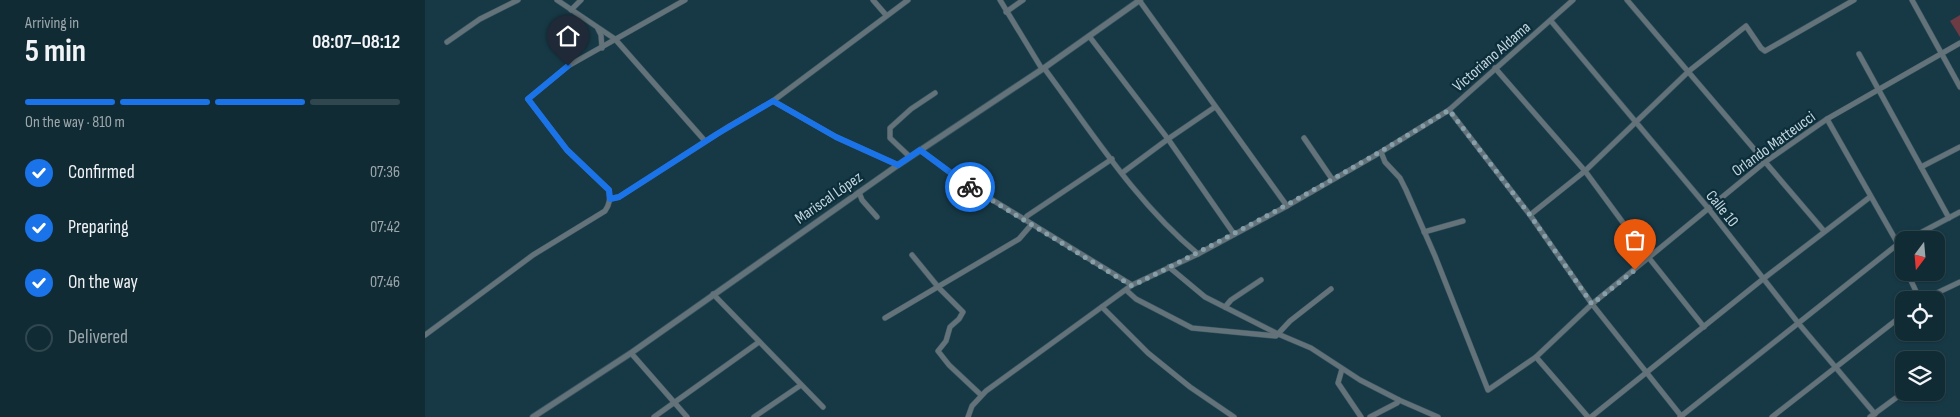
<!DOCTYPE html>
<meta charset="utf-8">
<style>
:root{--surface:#112b34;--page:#1e3740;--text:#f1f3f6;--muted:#9ca7ac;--line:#30474f;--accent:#1a73e8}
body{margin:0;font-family:"Sofia Sans Condensed",sans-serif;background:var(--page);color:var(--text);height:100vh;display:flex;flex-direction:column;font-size:19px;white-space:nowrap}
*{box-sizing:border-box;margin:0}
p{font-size:16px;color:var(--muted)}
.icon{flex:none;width:28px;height:28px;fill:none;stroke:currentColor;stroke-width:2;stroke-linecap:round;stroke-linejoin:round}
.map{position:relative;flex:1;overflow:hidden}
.drawer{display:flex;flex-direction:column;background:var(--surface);width:425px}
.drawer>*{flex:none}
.needle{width:32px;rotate:196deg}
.buttons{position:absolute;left:1470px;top:231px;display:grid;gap:10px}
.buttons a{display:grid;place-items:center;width:50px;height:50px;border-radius:10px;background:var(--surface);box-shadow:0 1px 4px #0004,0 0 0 1px var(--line);font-size:25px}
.pin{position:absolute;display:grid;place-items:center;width:42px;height:42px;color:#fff;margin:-51px -21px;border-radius:50% 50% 50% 0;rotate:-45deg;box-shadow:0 0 5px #0007}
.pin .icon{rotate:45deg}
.courier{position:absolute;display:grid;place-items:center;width:50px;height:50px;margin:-25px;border:4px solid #1a73e8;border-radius:50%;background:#fff;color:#222;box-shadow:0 1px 6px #0007}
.overview em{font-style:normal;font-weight:700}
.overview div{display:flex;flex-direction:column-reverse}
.overview{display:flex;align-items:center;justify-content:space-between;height:85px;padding:0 25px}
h1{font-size:32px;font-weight:700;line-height:38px}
.bar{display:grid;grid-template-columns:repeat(4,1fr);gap:8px 5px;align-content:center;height:60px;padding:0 25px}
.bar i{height:6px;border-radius:4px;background:var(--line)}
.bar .active{background:var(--accent)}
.bar p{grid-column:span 4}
ol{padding:0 25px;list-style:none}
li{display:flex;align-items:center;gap:15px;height:55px}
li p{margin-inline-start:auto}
li .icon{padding:5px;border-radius:50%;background:var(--accent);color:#fff;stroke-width:4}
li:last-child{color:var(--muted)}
li i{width:28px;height:28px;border:2px solid var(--line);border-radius:50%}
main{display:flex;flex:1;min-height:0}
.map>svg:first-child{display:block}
.green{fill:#6c3b43}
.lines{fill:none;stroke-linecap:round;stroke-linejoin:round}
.minor-casing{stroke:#365561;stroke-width:6}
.tertiary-casing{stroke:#365561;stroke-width:7}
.minor{stroke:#647279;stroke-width:5}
.tertiary{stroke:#647279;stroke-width:5.5}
.done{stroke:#879fa9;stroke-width:5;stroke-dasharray:0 9}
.route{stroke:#1a73e8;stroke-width:6}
.labels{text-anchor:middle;stroke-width:4.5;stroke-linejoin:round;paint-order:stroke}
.street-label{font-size:16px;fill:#c4d6de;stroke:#0c2e3b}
</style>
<main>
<section class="drawer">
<div class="overview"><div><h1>5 min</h1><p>Arriving in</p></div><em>08:07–08:12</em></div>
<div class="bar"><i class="active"></i><i class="active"></i><i class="active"></i><i></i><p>On the way · 810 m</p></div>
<ol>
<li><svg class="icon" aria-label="check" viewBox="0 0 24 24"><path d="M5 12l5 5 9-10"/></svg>Confirmed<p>07:36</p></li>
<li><svg class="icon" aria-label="check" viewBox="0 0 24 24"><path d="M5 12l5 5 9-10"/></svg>Preparing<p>07:42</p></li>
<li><svg class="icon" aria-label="check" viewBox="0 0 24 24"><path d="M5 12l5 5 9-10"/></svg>On the way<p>07:46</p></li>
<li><i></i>Delivered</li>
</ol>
</section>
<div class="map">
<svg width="1535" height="417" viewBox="0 0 1535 417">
<rect width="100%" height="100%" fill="#173946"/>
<path class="green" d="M1535 15V37L1525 21Z"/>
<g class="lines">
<g class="minor-casing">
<g id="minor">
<path d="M132 0 190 39 280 141"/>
<path d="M448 0 461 15"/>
<path d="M575 0 617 69"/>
<path d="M714 0 862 206"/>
<path d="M1202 0 1399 231"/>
<path d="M1487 0 1535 87"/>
<path d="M146 10 156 0"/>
<path d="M581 12 598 0"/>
<path d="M1126 21 1283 208 1374 324 1450 414"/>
<path d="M173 29 176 35 177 48"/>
<path d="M664 36 743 139 809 234"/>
<path d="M22 42 55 19 93 0"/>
<path d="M1434 54 1524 218"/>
<path d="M619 68C666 131 711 203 773 254"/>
<path d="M1070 68 1160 171 1224 258 1279 327"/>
<path d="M348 101 411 137 473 165"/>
<path d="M1024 110 1105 215 1167 304 1257 417"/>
<path d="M1402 119 1473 244 1479 242"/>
<path d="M879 138 907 179"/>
<path d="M495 150 538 182 707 285"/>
<path d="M956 152 960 162 975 178 981 190 1010 256 1063 390 1111 357 1167 304 1340 162 1402 119 1535 43"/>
<path d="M485 157 465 138V128L486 109 510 93"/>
<path d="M1496 167 1535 147"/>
<path d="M697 173 743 139 790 107"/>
<path d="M434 192 437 200 452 217"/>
<path d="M185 199 194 197 303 127 348 101 483 0"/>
<path d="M1105 215 1160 171 1264 71 1321 26 1336 48 1340 51 1429 0"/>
<path d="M599 220 602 216 687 159"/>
<path d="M999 232 1038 221"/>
<path d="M1482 240 1535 212"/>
<path d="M1470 247 1479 266"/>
<path d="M487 255 514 288 538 312 534 319 525 327 521 341 513 351 524 365 556 395"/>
<path d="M744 267 780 297 853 334 886 348 935 380 974 400 1013 417"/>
<path d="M1482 272 1495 300"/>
<path d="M701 290 711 299 767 328 851 336 865 321 906 289"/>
<path d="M288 294 398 407"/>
<path d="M1497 300 1535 282"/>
<path d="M677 307 723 353 765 387 809 417"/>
<path d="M800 307 806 300 836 280"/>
<path d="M460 318 594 239 607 224"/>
<path d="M0 335 108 255 180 211C185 204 185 199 184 190L142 150 103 99 143 66 260 0"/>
<path d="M206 353 262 417"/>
<path d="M1111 357 1163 417"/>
<path d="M917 369 913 383 936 417"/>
<path d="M229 417 334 342"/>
<path d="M329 417 376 385"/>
<path d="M543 417 547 406 561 391 707 285 773 254 862 206 956 152 1024 110 1148 0"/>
<path d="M945 417 972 403 974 400"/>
<path d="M1166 417 1338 279 1445 197"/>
<path d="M1255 417 1473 244"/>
<path d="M1347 417 1479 314"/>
<path d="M1445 417 1479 392"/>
</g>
</g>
<g class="tertiary-casing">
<path id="tertiary" d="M108 417 206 353 473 165 619 68 715 0"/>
</g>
<use href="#minor" class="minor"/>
<use href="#tertiary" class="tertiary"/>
</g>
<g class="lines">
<path class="done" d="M545 187 707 286C815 232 921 174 1024 110L1105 215 1167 304 1210 270"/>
<path class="route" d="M143 66 103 99 142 150 184 190 185 199 194 197 292 134 348 101 411 137 473 165 495 150 545 187"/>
</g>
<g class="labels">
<g class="street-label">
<text transform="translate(1066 56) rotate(-41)" y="6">Victoriano Aldama</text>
<text transform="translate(1348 143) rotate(-36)" y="6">Orlando Matteucci</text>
<text transform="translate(403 197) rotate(-35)" y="6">Mariscal López</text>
<text transform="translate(1298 208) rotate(51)" y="6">Calle 10</text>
</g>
</g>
</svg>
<div class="buttons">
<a><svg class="needle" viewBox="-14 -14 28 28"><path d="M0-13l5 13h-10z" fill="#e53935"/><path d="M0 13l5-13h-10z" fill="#9ca7ac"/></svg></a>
<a><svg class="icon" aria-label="locate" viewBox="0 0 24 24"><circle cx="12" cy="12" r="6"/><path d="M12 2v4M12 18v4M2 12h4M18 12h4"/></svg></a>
<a><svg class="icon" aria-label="layers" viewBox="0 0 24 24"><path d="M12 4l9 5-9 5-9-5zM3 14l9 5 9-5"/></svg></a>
</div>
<div class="pin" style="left:1210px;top:270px;background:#ea580c"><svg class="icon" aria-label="bag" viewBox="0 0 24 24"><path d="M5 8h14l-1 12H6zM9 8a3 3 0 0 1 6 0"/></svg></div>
<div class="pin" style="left:143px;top:66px;background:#1f2937"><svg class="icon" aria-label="home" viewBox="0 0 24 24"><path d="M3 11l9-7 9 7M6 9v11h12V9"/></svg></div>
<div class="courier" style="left:545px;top:187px"><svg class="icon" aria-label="bike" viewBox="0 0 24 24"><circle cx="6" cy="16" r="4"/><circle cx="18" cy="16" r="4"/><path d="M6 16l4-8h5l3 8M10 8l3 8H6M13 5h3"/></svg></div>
</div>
</main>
